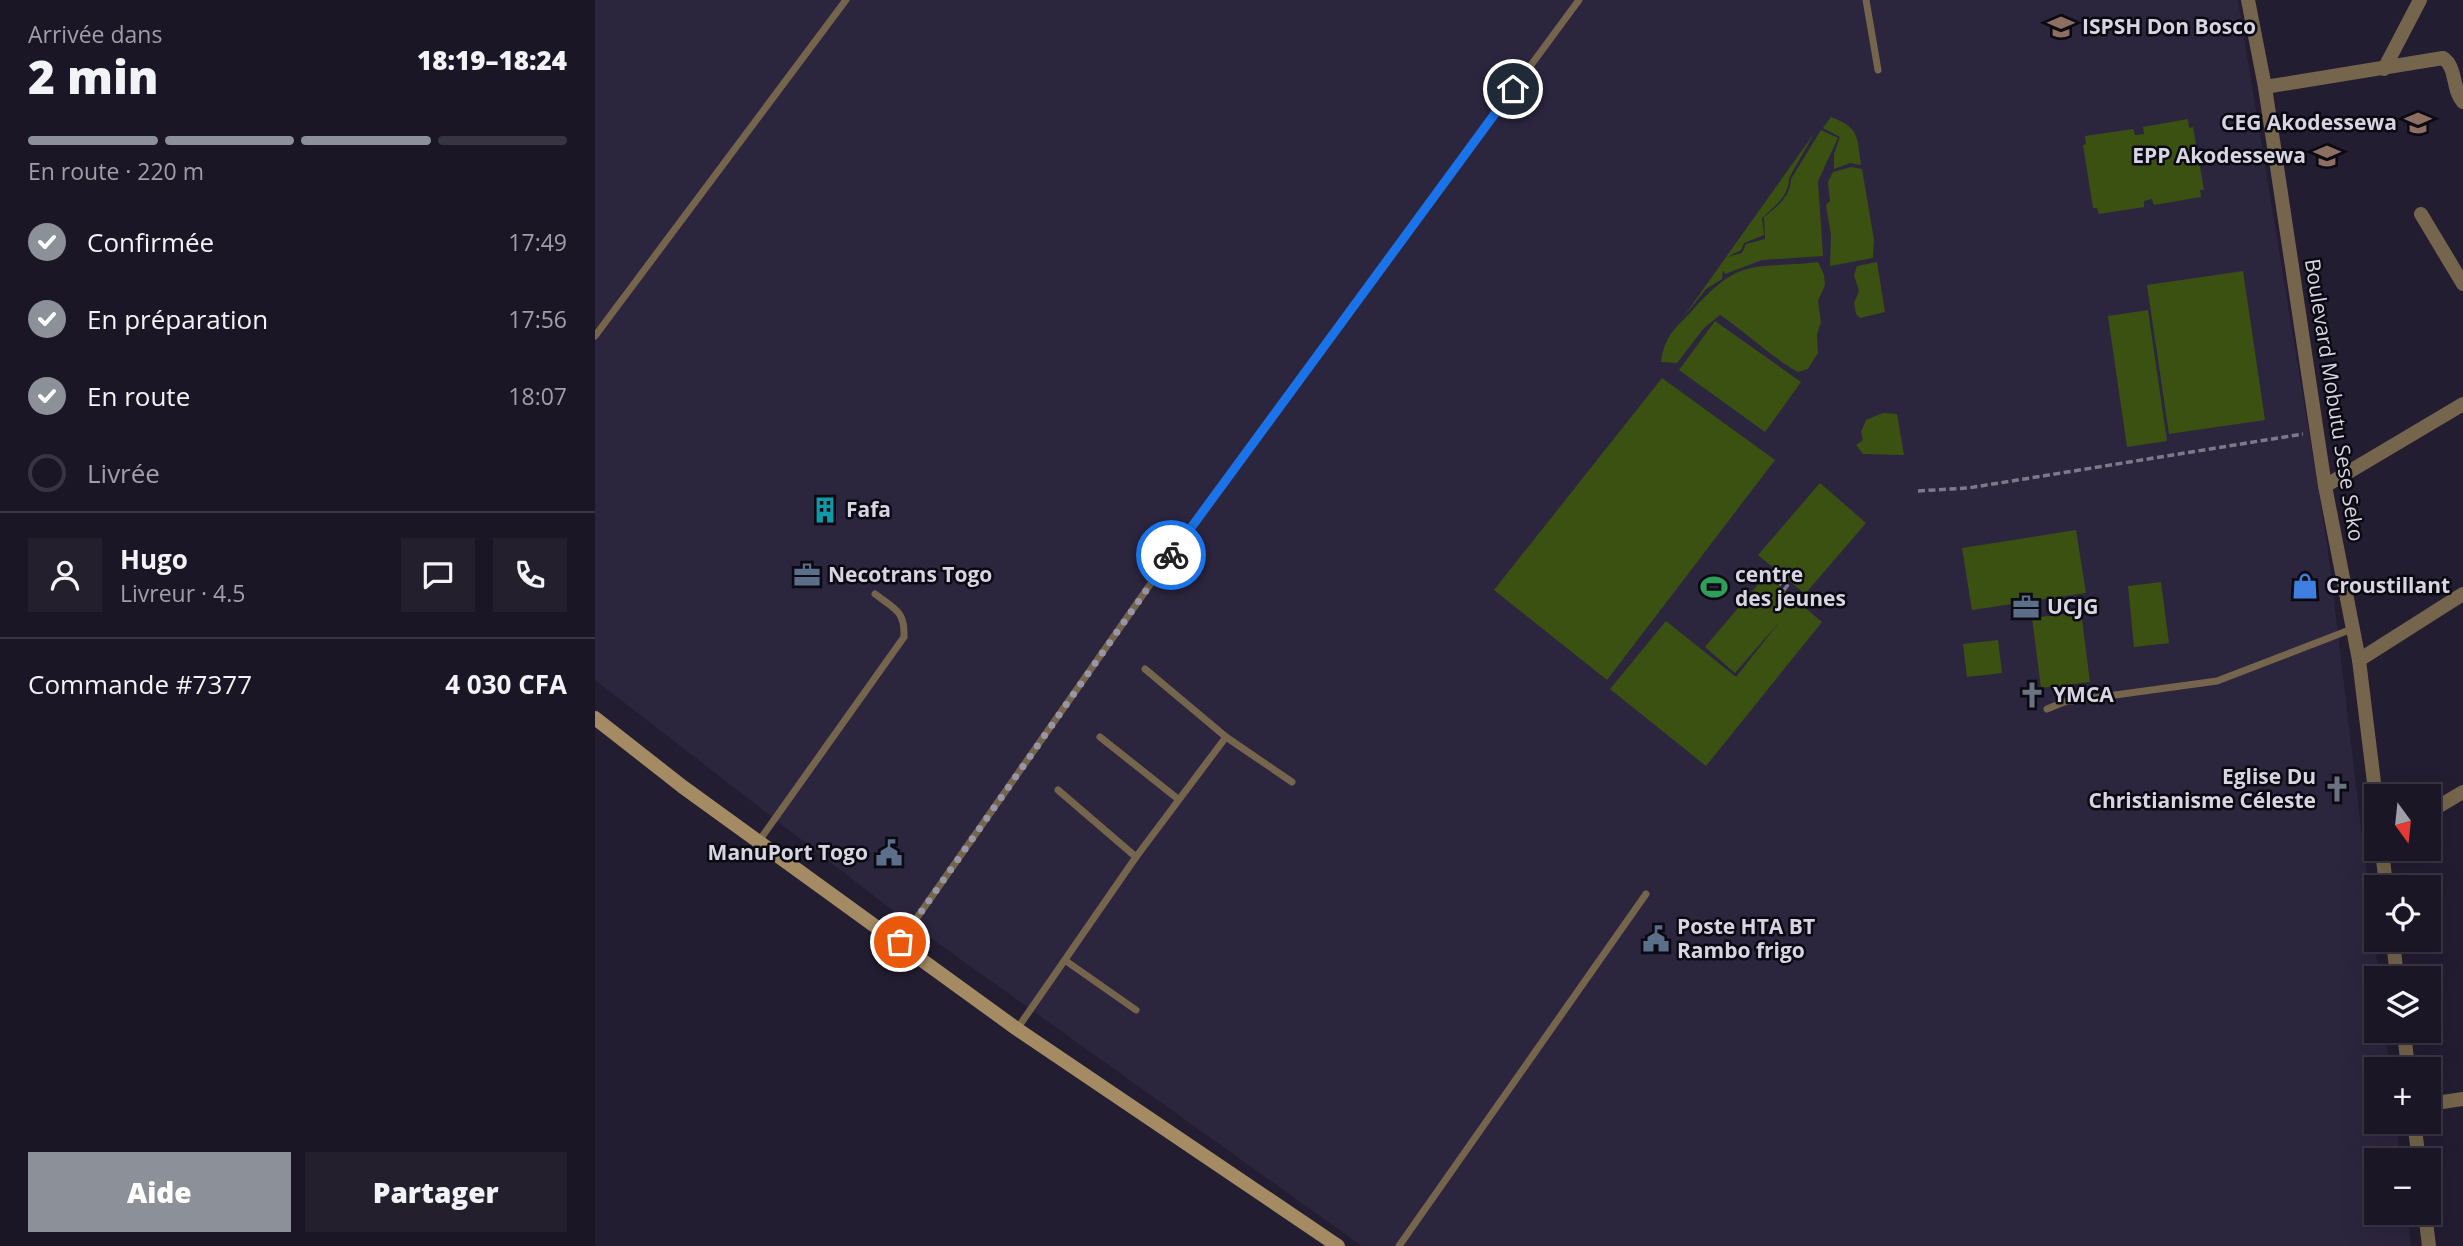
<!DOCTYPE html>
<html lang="fr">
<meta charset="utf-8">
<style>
:root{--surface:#1a1625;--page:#231f2d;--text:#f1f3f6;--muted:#9f9fa7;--line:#383542;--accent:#8c9099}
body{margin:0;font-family:"Open Sans",sans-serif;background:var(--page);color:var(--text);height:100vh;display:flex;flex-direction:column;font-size:26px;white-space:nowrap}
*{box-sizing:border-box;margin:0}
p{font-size:23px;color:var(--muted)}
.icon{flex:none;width:38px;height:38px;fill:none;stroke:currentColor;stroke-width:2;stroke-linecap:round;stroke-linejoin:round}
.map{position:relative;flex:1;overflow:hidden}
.side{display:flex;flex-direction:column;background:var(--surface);width:595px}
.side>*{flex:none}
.needle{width:46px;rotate:165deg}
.controls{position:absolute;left:1769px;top:784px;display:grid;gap:14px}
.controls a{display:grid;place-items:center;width:77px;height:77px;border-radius:0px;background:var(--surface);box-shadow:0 7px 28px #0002,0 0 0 2px var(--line);font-size:35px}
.pin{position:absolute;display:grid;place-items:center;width:60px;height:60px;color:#fff;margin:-30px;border:4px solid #fff;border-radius:50%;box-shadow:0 2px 7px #0007}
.courier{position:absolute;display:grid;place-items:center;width:70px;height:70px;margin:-35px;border:5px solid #1a73e8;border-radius:50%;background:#fff;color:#222;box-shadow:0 2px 9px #0007}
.overview em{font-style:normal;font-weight:800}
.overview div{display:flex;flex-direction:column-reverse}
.overview{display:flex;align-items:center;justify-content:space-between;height:119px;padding:0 28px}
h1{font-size:46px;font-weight:800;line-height:52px}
.bar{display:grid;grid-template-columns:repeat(4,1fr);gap:10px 7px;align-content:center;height:84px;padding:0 28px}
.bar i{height:9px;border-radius:5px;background:var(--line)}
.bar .selected{background:var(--accent)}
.bar p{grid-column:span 4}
.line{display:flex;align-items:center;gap:18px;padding:0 28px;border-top:2px solid var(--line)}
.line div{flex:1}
.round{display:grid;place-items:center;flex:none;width:74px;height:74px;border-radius:0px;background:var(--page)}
ol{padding:0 28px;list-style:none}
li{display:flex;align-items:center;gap:21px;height:77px}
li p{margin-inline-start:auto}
li .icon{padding:7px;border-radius:50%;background:var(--accent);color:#fff;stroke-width:4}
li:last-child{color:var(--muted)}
li i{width:38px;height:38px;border:4px solid var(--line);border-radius:50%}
.cta{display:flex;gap:14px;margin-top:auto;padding:14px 28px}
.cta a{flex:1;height:80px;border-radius:0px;background:var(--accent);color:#fff;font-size:28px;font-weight:800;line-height:80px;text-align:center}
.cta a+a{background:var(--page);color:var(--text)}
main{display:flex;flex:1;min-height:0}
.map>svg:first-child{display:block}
.built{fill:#2c253e}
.green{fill:#3b5112}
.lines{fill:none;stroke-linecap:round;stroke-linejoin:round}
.path{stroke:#7d798a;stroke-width:3.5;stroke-dasharray:7 3.5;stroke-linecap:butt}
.service{stroke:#75654c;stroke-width:7}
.minor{stroke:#75654c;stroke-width:14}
.tertiary{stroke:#75654c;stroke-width:14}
.secondary{stroke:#a58b63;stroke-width:14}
.done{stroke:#9895a4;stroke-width:7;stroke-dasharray:0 12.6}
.route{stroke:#1a73e8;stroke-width:9}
.labels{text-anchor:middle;stroke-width:5;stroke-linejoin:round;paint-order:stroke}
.poi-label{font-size:21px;font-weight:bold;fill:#d8d5e2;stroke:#0b0912;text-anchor:start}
.street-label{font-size:21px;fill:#d8d5e2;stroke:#0b0912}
</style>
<main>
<section class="side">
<div class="overview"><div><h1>2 min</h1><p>Arrivée dans</p></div><em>18:19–18:24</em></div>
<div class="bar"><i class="selected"></i><i class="selected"></i><i class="selected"></i><i></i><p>En route · 220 m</p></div>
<ol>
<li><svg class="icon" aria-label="check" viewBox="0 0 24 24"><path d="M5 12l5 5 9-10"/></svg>Confirmée<p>17:49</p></li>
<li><svg class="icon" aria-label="check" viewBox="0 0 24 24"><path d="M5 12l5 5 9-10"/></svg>En préparation<p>17:56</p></li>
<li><svg class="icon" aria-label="check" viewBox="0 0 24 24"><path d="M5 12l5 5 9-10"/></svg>En route<p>18:07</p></li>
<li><i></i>Livrée</li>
</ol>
<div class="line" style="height:126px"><a class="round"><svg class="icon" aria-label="person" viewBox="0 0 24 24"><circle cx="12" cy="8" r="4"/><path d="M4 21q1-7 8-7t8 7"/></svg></a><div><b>Hugo</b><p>Livreur · 4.5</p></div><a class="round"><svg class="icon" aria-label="chat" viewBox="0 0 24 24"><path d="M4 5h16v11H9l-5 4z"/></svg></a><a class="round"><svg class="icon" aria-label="phone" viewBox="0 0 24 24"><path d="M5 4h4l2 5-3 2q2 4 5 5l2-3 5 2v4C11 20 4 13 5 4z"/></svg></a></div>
<div class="line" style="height:91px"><div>Commande #7377</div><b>4 030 CFA</b></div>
<div class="cta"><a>Aide</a><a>Partager</a></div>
</section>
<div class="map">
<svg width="1868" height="1246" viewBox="0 0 1868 1246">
<rect width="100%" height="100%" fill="#221d31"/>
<path class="built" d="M0 0H1643L1732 543 1742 626 1784 978H1782V1031H1790L1795 1069H1782V1122H1801L1806 1160H1782V1213H1812L1816 1246H767L301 913 0 680Z"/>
<g class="green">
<path d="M1236 117C1265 128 1262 137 1266 165L1255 163 1239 169V154L1245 137 1228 128Z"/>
<path d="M1593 119 1594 128 1598 127 1609 190H1605L1606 197 1559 205 1557 199 1549 201V207L1504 214 1502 208H1498L1488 145 1491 144 1490 136 1538 129 1540 135 1549 134 1548 127Z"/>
<path d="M1226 130 1243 138 1223 181 1228 256 1167 260 1130 274 1128 270 1127 279 1111 289 1087 319 1220 132 1194 178C1195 195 1179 207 1167 218L1169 235 1149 243 1146 250 1132 257 1147 253 1151 244 1170 239 1169 217C1181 208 1196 196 1196 179Z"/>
<path d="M1256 167 1267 169 1279 240 1278 258 1235 266 1236 235 1231 205 1235 201 1233 182 1238 172Z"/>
<path d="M1223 262 1229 275 1230 285 1223 301 1226 322 1222 334 1223 353 1213 369 1203 372C1176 357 1152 333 1125 315L1109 328 1082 363 1066 362C1069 338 1079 329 1095 313 1147 255 1154 270 1223 262Z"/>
<path d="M1282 262 1290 312 1265 318 1261 314 1259 303 1264 291 1259 275 1262 266Z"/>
<path d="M1648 271 1670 420 1574 434 1552 285Z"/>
<path d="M1553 310 1572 441 1532 447 1513 316Z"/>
<path d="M1120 321 1206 382 1170 432 1084 370Z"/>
<path d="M1067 378 1180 460 1012 680 899 590Z"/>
<path d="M1288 413 1302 414 1309 455 1268 454 1261 445 1268 440 1266 432 1271 420Z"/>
<path d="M1225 483 1271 523 1210 594 1163 555Z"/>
<path d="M1481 530 1491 593 1377 610 1367 548Z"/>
<path d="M1171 575 1227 622 1111 766 1015 689 1071 621 1141 677 1186 620 1140 673 1110 647Z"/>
<path d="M1566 582 1574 643 1539 647 1533 586Z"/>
<path d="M1486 612 1495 682 1446 688 1437 618Z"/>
<path d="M1403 640 1407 673 1372 677 1368 644Z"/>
</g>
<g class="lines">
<g class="path">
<path d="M1323 491 1373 488 1708 434"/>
<path d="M1184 585 1190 578"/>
<path d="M1189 590 1195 582"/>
</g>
<g class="service">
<path d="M1271 0 1283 70"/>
<path d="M0 336 251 0"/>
<path d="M550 669 631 737 697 782"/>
<path d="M1452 709 1469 702 1622 681 1757 629"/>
<path d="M505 737 583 799"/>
<path d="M463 790 541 857"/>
<path d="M164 841 309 637C310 611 300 609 280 594"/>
<path d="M305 942 589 536 984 0"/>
<path d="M471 961 541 1010"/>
<path d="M422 1029 541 857 631 737"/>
<path d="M804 1246 1051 894"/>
</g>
<g class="minor">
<path d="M1789 69 1825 0"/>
<path d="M1670 87 1848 58C1862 67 1857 90 1868 102"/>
<path d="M1826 214 1868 284"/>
<path d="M1730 486 1868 404"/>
<path d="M1764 660 1868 594"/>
<path d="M1834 812 1868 792"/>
<path d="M1834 1104 1868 1099"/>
</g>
<g class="tertiary">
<path d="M1653 0 1670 87 1730 486 1764 660 1782 807"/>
<path d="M1787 849 1791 887"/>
<path d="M1798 940 1802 978"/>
<path d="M1809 1031 1813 1069"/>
<path d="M1819 1122 1824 1160"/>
<path d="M1830 1213 1834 1246"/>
</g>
<path class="secondary" d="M0 718 88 787 422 1029 743 1246"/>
</g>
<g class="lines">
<path class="done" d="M305 942 576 555"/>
<path class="route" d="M576 555 918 89"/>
</g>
<defs>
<g id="university-bare" transform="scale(2.1)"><path d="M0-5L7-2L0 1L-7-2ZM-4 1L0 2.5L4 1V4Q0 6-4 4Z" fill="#8d6e63" stroke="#0b0912" stroke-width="2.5" paint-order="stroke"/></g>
<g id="school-bare" transform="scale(2.1)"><path d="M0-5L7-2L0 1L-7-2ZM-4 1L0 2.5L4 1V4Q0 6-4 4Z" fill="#8d6e63" stroke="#0b0912" stroke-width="2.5" paint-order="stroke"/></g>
<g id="building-bare" transform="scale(2.1)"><path d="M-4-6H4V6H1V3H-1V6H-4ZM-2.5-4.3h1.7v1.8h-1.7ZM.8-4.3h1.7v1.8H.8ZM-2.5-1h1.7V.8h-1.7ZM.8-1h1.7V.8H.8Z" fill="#0f9aa8" stroke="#0b0912" stroke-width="2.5" paint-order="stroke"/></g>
<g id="office-bare" transform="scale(2.1)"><path d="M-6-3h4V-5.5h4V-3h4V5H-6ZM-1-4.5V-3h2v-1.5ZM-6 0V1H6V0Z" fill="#5c6f8a" stroke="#0b0912" stroke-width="2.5" paint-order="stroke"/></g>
<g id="shop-bare" transform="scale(2.1)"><path d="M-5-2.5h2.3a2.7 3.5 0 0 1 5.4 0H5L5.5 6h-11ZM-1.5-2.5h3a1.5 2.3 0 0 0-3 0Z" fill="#3f7fe0" stroke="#0b0912" stroke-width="2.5" paint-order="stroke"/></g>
<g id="stadium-bare" transform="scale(2.1)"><path d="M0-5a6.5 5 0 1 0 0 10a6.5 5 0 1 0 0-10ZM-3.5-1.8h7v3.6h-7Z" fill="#2e9e5b" stroke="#0b0912" stroke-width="2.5" paint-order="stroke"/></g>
<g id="church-bare" transform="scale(2.1)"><path d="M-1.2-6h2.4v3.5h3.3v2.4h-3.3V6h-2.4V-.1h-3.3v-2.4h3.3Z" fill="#6b7280" stroke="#0b0912" stroke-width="2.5" paint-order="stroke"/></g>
<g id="civic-bare" transform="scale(2.1)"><path d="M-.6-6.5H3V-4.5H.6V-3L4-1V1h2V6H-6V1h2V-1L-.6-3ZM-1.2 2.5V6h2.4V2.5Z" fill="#5c6f8a" stroke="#0b0912" stroke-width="2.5" paint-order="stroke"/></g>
</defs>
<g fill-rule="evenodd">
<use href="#university-bare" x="1466" y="27"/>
<use href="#school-bare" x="1823" y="123"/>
<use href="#school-bare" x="1732" y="156"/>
<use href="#building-bare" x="230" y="510"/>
<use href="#office-bare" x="212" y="575"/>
<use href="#shop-bare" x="1710" y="586"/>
<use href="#stadium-bare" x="1119" y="587"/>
<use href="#office-bare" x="1431" y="607"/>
<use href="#church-bare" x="1437" y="695"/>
<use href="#church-bare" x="1742" y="789"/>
<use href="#civic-bare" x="294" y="853"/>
<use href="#civic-bare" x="1061" y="939"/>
</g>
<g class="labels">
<g class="poi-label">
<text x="1487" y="34">ISPSH Don Bosco</text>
<text x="1802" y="130" text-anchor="end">CEG Akodessewa</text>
<text x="1711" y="163" text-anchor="end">EPP Akodessewa</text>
<text x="251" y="517">Fafa</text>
<text x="233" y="582">Necotrans Togo</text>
<text x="1140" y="582">centre<tspan x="1140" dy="24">des jeunes</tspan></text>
<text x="1731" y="593">Croustillant</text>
<text x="1452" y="614">UCJG</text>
<text x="1458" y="702">YMCA</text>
<text x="1721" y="784" text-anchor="end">Eglise Du<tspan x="1721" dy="24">Christianisme Céleste</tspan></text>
<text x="273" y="860" text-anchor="end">ManuPort Togo</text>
<text x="1082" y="934">Poste HTA BT<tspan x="1082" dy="24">Rambo frigo</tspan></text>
</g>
<g class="street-label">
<text transform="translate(1739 400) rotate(81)" y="7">Boulevard Mobutu Sese Seko</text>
</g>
</g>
</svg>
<div class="controls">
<a><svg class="needle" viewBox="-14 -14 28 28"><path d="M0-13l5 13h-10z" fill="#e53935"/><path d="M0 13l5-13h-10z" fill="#9f9fa7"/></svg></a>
<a><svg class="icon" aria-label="locate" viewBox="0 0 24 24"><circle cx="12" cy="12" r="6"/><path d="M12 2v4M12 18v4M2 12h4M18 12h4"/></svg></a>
<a><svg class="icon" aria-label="layers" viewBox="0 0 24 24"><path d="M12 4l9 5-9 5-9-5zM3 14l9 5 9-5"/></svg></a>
<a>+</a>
<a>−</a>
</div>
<div class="pin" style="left:305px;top:942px;background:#ea580c"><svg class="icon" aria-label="bag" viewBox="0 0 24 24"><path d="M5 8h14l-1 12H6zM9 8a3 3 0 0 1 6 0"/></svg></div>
<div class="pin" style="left:918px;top:89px;background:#1f2937"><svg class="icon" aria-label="home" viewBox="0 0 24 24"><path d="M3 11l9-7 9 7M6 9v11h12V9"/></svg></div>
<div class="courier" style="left:576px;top:555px"><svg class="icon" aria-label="bike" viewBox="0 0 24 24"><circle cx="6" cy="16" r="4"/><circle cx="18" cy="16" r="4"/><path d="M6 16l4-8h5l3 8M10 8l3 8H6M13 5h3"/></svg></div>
</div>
</main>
